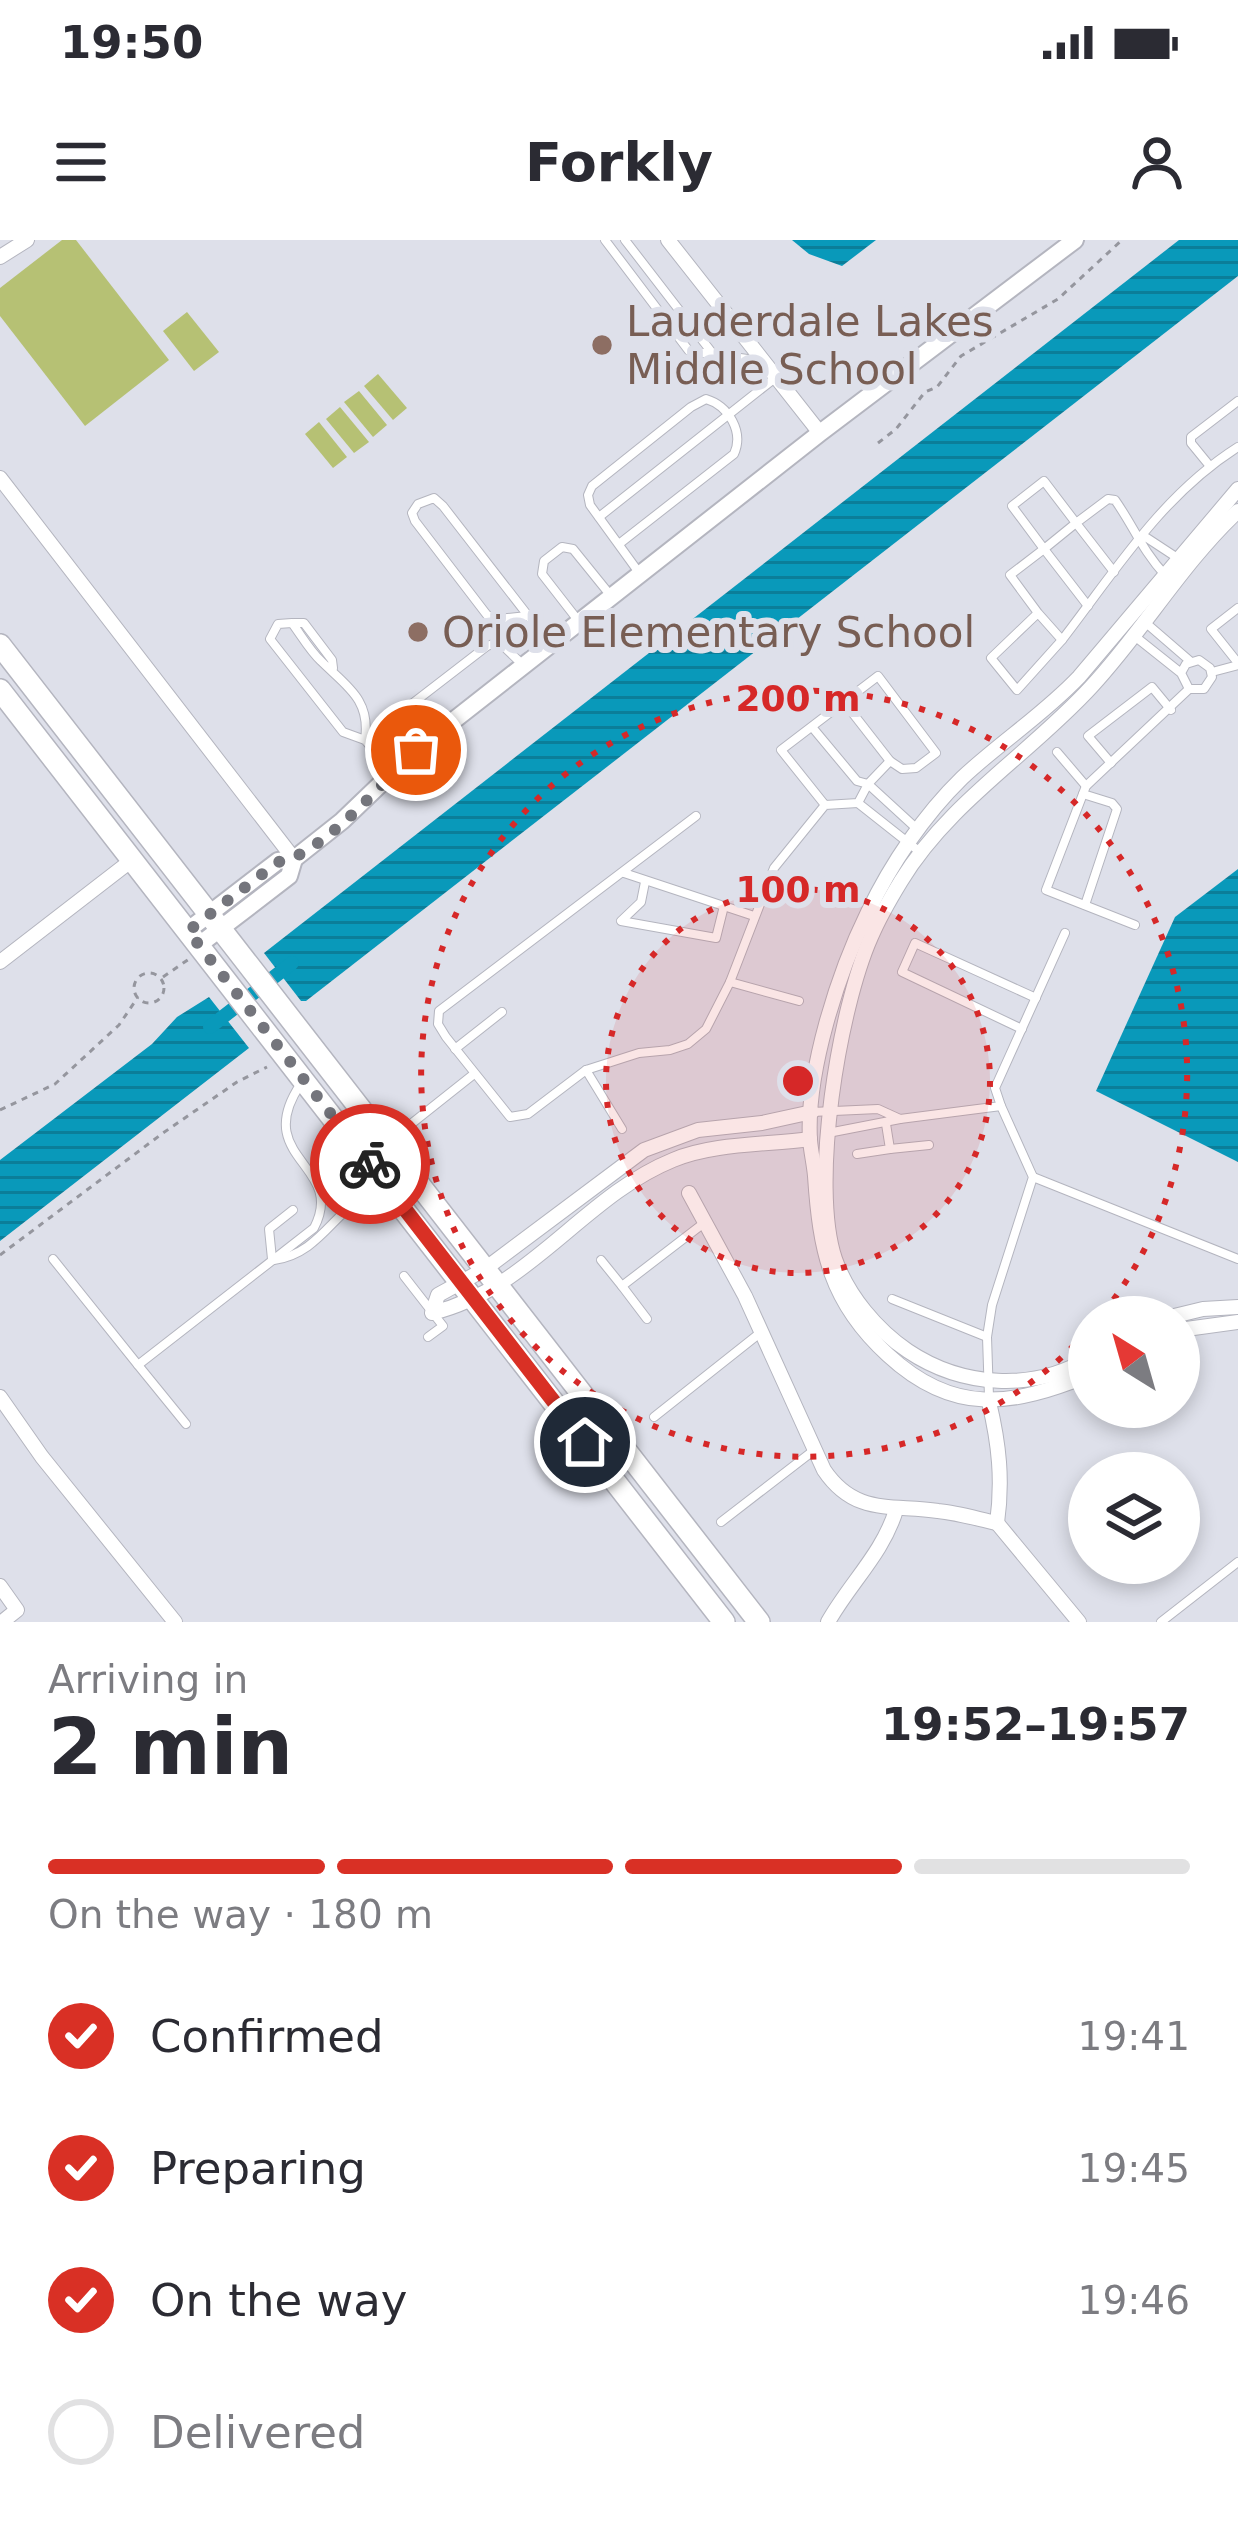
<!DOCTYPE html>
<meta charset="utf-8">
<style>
:root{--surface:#fff;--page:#f2f2f3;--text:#2b2b33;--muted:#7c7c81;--line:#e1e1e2;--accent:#d93025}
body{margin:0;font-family:"DejaVu Sans",sans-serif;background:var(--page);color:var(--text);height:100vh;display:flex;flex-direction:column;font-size:45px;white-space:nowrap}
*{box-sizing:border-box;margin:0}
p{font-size:39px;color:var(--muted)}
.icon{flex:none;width:66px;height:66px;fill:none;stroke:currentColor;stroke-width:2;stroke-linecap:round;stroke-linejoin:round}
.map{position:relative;height:1382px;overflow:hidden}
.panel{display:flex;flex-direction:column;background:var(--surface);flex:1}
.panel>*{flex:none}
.needle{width:78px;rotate:323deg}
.buttons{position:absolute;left:1068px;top:1056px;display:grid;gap:24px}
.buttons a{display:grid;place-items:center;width:132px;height:132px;border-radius:50%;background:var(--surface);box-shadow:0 6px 18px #0003;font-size:60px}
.pin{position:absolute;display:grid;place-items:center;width:102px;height:102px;color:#fff;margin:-51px;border:6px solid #fff;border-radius:50%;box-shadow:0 3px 12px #0007}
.courier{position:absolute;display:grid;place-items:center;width:120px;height:120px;margin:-60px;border:9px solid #d93025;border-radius:50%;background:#fff;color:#222;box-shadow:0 3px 15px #0007}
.head em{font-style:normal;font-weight:700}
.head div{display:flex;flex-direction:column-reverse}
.head{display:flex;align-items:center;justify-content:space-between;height:204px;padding:0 48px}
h1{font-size:78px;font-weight:700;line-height:90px}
.bar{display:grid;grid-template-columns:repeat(4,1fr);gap:18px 12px;align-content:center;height:144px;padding:0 48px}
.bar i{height:15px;border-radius:9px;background:var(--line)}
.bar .current{background:var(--accent)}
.bar p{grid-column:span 4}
ol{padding:0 48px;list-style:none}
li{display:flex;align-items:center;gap:36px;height:132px}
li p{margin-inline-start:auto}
li .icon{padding:12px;border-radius:50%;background:var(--accent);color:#fff;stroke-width:4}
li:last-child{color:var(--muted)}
li i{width:66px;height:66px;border:6px solid var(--line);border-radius:50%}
.status{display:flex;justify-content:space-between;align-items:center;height:84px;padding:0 60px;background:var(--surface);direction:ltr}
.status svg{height:33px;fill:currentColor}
header{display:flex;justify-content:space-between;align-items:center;height:156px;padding:0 48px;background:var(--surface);font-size:54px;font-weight:700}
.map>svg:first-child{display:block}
.pitch{fill:#b6c174}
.water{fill:url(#water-rules)}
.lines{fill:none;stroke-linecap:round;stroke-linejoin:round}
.canal{stroke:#0999ba;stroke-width:14}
.service-casing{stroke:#b4b5bf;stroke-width:10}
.minor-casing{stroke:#b4b5bf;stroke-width:16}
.tertiary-casing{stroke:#b4b5bf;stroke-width:20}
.primary-casing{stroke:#b4b5bf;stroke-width:24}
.path{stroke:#95969e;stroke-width:3;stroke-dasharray:6 6;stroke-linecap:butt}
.service{stroke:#fff;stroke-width:8}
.minor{stroke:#fff;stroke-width:14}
.tertiary{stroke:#fff;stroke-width:16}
.primary{stroke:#fff;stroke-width:21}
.done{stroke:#74757c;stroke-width:12;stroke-dasharray:0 21.6}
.route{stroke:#d93025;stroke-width:15}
.ring{fill:none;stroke:#d62828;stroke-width:6;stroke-dasharray:6 12}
.education-dot{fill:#8d6e63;stroke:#dee0ea;stroke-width:4.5}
.labels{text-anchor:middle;stroke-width:12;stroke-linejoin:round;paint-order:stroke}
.education-label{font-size:42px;fill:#785e54;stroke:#dee0ea;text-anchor:start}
.centre{fill:#d62828;stroke:#dee0ea;stroke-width:6}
.ring-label{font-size:36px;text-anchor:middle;font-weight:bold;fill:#d62828;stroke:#dee0ea;stroke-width:12;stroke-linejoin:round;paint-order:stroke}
</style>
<div class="status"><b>19:50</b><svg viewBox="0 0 49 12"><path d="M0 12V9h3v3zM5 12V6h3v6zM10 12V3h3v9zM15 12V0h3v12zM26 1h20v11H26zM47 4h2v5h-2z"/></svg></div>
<header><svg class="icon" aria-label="menu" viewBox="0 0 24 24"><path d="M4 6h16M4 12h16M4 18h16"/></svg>Forkly<svg class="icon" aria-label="person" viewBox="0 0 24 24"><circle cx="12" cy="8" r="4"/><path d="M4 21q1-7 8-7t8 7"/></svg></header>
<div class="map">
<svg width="1238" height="1382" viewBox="0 0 1238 1382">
<defs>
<pattern id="water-rules" width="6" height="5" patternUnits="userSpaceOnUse" patternTransform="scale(3)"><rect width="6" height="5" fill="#0999ba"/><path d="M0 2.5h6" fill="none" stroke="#0b7e99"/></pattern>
</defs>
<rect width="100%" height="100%" fill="#dee0ea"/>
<g class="pitch">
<path d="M62 0H76L169 120 85 186 0 76V48Z"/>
<path d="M187 72 219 112 194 131 163 91Z"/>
<path d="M378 134 407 168 393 180 364 146Z"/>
<path d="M359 151 387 185 373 197 344 162Z"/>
<path d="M340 167 369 202 354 213 326 179Z"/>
<path d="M319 182 347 217 333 228 305 194Z"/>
</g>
<g class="water">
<path d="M792 0H876L842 26 809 14Z"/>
<path d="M1179 0H1238V36L306 761H301L264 713Z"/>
<path d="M1238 629V922L1096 851 1175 677Z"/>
<path d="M209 757 249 808 0 1001V920L152 804 177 777Z"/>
</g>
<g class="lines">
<path class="canal" d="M210 787 292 723"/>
<g class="service-casing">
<g id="service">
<path d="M605 0 689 111 762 121"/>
<path d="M625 0 713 114"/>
<path d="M1209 225 1191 203V197L1238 161"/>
<path d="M599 277 775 138"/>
<path d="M1138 297 1147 298 1179 319"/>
<path d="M619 304 734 214C744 192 729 166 706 159L691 167 592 246 588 255 590 265 640 334"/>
<path d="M1114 332 1076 283 1044 309 1012 266 1044 241 1076 283 1108 259 1115 260C1134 287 1142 310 1165 335"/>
<path d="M1238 368 1211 389 1238 423"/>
<path d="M1038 373 1062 400 1017 450 991 418 1038 373 1010 335 1044 309 1088 366"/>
<path d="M527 376 497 379 487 375 415 281 412 273 418 264 434 258 443 266 550 404"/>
<path d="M577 379 542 334 544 321 562 307 573 309 611 356"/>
<path d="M294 383H304L332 420 333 428"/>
<path d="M1146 383 1190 421"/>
<path d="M1132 394 1181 433 1189 449H1204L1212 437 1210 428 1199 420 1186 424 1181 433"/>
<path d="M1062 400C1116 330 1162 255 1238 207"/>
<path d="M1212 432 1238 425"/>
<path d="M844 462 890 521"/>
<path d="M812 487 857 541 868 544 916 588"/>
<path d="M365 500C371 459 346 446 321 421 310 411 301 395 292 383L278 384 270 399 343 492 365 500 391 531"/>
<path d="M415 510 401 484 404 470 487 406 499 402 523 425"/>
<path d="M1057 512 1086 546"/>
<path d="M1111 523 1088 496 1152 447 1171 470"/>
<path d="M1083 554 1112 563 1117 569 1085 665"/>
<path d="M858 563 920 612"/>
<path d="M696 576 439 771 438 784 446 797 510 877 528 874 586 830 639 813 670 810 688 804 706 789 730 742 774 628 825 565 858 563 868 544 890 521 902 529 916 528 936 513 878 436 781 510 825 565"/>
<path d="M624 633 754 676"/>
<path d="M645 642 641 662 621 681 716 698 724 666"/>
<path d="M1135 685 1046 650 1086 546 1189 449"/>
<path d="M730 742 799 761"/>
<path d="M1022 789 902 732 915 703 1036 758"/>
<path d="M455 809 502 772"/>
<path d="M586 830 622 889"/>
<path d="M812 872 878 869 900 879 828 893"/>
<path d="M900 879 1001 866 995 848 1065 693"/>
<path d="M411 884 474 834"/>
<path d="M890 909 929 905"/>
<path d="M857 914 890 909 886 884"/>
<path d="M1033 937 1238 1019"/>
<path d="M53 1019 138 1125 314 988C347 925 251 919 300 845"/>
<path d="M272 1019 269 989 293 970"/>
<path d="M274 1020C326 1013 338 957 384 950"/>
<path d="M601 1020 622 1046 704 983"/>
<path d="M404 1036 443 1086 428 1097"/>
<path d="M622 1046 647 1079"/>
<path d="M892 1059 987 1097"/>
<path d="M138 1125 186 1184"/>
<path d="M989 1157 987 1097 992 1065 1033 937 1001 866"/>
<path d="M654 1177 760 1093"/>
<path d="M721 1282 813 1211"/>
<path d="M1161 1382 1238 1322"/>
</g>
</g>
<g class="minor-casing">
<g id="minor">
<path d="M668 0 820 193"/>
<path d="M0 17 27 0"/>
<path d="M0 238 294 619"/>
<path d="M0 722 132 620"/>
<path d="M810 899C766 905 713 903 673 920 584 956 529 1050 432 1073L438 1055 485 1029 644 910 698 890 762 883 812 872"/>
<path d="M689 953 745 1056 824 1230C855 1276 892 1264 938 1271 958 1273 978 1279 997 1283 1003 1240 999 1204 989 1162"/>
<path d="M1170 1077 1203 1069 1238 1067"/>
<path d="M1179 1090 1238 1082"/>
<path d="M1089 1118C1033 1152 962 1147 908 1111 877 1090 848 1056 835 1019 810 945 839 769 871 697 879 678 890 659 901 641 949 562 1031 513 1092 446 1143 391 1183 322 1238 271"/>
<path d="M1089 1135C1012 1166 954 1176 888 1115 830 1062 820 1011 815 936 814 924 811 912 810 900 806 832 838 733 868 672 891 624 924 575 962 538 999 503 1043 475 1079 437L1238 249"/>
<path d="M0 1157 42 1217 175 1382"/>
<path d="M997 1283 1079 1382"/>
<path d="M0 1346 17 1370 2 1382"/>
<path d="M828 1382C850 1343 883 1313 896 1270"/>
</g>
</g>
<g class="tertiary-casing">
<g id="tertiary">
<path d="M187 691 278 621 294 619 342 581 416 510 820 193 1075 0"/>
<path d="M199 705 289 636 294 619"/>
</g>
</g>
<g class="primary-casing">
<g id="primary">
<path d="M0 405 759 1382"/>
<path d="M0 450 724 1382"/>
</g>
</g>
<g class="path">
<path d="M692 124 713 125"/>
<path d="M878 203 896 189 925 152 937 147 961 116 1058 59 1122 0"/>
<circle cx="149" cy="748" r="15"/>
<path d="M163 737 189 719"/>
<path d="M0 870 55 844 119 785 138 757"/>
<path d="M0 1015 163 893 237 842 267 827"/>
</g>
<use href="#service" class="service"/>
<use href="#minor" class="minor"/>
<use href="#tertiary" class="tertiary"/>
<use href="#primary" class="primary"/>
</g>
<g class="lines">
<path class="done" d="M370 924 188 691 278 622C322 615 383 542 416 510"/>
<path class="route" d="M370 924 585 1202"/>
</g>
<circle cx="798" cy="841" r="192" fill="#d62828" fill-opacity=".12"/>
<g class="ring">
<circle cx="798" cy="841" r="192"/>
<path d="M1087 1092A383 383 0 1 1 1100 1077"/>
</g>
<g class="education-dot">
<circle cx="602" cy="105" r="12"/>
<circle cx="418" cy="392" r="12"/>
</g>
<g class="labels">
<g class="education-label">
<text x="626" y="96">Lauderdale Lakes<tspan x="626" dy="48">Middle School</tspan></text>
<text x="442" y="407">Oriole Elementary School</text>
</g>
</g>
<circle cx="798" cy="841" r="18" class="centre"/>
<g class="ring-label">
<text x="798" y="471">200 m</text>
<text x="798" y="662">100 m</text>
</g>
</svg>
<div class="buttons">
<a><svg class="needle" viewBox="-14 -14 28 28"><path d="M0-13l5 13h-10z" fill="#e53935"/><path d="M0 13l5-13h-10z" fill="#7c7c81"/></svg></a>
<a><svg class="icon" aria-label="layers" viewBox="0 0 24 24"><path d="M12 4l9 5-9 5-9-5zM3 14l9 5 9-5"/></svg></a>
</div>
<div class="pin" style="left:416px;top:510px;background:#ea580c"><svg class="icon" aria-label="bag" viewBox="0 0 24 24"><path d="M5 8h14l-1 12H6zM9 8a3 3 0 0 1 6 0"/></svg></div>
<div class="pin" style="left:585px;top:1202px;background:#1f2937"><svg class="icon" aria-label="home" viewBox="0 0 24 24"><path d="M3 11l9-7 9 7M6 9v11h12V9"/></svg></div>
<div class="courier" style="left:370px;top:924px"><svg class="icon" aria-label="bike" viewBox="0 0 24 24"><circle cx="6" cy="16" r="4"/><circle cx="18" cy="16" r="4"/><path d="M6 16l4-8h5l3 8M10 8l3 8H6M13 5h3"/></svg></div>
</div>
<section class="panel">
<div class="head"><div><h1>2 min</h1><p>Arriving in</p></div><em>19:52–19:57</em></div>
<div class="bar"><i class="current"></i><i class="current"></i><i class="current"></i><i></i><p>On the way · 180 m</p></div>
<ol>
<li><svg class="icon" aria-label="check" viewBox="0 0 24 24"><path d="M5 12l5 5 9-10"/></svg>Confirmed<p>19:41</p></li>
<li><svg class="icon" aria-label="check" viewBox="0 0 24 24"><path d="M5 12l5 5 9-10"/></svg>Preparing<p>19:45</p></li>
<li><svg class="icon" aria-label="check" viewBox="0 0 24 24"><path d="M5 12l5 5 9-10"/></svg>On the way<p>19:46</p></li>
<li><i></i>Delivered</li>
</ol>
</section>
